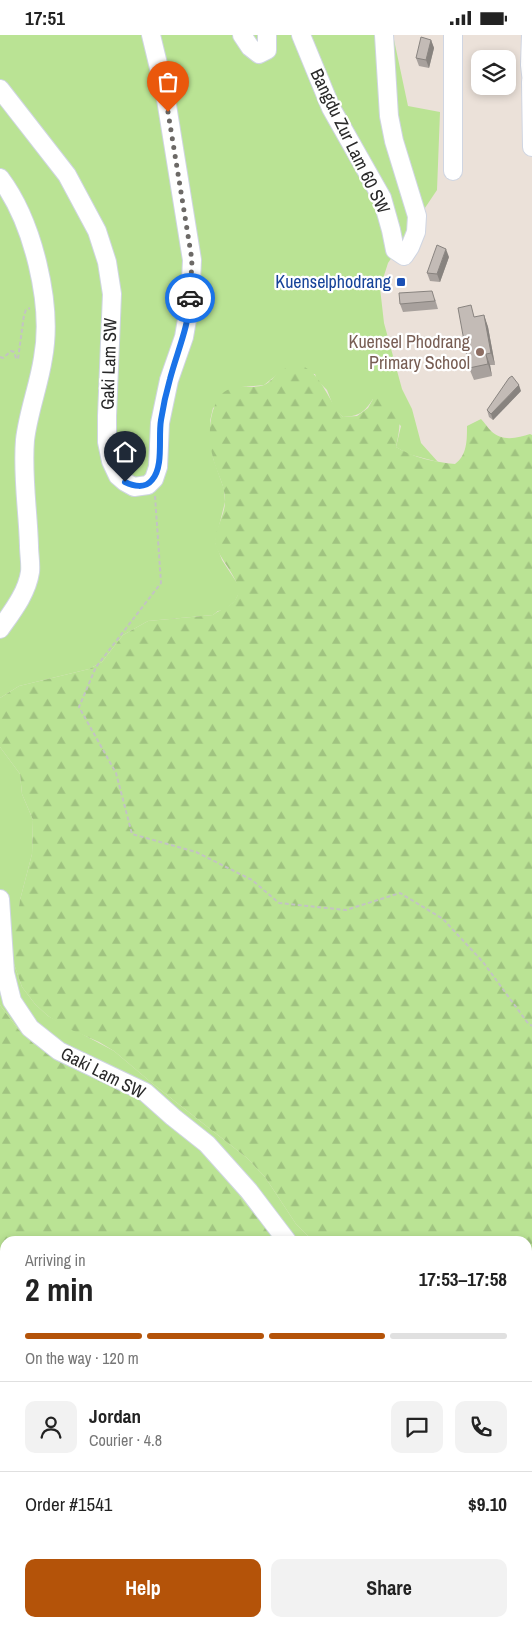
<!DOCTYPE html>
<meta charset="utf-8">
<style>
:root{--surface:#fff;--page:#f2f2f2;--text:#222;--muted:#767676;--line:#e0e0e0;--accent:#b45309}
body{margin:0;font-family:"Archivo Narrow",sans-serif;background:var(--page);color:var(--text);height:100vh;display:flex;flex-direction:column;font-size:19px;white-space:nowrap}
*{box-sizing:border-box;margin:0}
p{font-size:16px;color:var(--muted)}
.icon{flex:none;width:28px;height:28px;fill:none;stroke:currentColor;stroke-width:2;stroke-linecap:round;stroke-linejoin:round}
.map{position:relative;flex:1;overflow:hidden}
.details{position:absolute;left:0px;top:1201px;width:532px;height:391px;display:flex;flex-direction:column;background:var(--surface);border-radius:15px 15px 0 0;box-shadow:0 2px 8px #0003}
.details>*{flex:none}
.controls{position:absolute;left:471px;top:15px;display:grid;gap:10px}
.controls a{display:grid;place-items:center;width:45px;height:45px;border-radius:10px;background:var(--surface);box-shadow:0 2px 8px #0003;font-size:25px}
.pin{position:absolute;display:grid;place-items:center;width:42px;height:42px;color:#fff;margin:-51px -21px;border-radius:50% 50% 50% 0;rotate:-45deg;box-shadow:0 0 5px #0007}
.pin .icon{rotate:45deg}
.courier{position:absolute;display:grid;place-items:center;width:50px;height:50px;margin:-25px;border:4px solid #1a73e8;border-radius:50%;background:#fff;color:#222;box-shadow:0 1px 6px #0007}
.overview em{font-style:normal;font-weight:700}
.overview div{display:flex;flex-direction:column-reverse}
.overview{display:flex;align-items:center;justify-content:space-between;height:85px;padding:0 25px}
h1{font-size:32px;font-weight:700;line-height:38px}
.bar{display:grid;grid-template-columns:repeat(4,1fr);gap:8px 5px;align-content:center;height:60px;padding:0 25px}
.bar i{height:6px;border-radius:4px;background:var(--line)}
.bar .active{background:var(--accent)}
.bar p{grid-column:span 4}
.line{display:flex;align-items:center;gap:12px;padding:0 25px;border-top:1px solid var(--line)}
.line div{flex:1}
.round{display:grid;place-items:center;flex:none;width:52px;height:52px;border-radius:10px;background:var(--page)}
.primary-button{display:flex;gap:10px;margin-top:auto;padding:10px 25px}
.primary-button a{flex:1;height:58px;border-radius:10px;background:var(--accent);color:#fff;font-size:20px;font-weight:700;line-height:58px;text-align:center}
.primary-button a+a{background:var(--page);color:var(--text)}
.status{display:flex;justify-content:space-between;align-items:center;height:35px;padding:0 25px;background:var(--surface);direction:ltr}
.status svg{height:14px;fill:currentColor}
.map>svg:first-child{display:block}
.grass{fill:#bae394}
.forest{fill:url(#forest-firs)}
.plaza{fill:#d7d1cc}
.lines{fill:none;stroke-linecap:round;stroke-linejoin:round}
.minor-casing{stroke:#cfd5e2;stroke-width:20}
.path{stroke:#c3c3c3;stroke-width:2;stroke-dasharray:4 2.5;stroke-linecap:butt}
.minor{stroke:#fff;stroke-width:18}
.wall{fill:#a8a19d}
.shaded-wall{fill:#88837f}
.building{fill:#c3bbb6;stroke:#88837f}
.done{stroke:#6c6966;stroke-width:5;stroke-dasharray:0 9}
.route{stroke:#1a73e8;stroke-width:6}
.transit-dot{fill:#1a4fb4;stroke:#fff;stroke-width:2}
.education-dot{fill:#8d6e63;stroke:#fff;stroke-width:2}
.labels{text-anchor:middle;stroke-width:4.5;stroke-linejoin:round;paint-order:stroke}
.street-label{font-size:18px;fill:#282828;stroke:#fff}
.transit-label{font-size:18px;fill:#164399;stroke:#fff;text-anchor:end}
.education-label{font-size:18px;fill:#785e54;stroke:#fff;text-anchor:end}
</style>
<div class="status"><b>17:51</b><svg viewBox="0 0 49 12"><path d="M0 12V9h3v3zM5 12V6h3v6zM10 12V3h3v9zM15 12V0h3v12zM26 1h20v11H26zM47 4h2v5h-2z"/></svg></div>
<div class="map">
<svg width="532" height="1592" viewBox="0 0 532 1592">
<defs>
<pattern id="forest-firs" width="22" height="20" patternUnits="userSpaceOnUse" patternTransform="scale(1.25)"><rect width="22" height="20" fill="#bae394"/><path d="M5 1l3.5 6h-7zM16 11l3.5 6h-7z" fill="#a0c380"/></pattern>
</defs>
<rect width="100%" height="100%" fill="#ebe1d9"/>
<g class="grass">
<path d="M0 0H393L408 71 440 77 437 155 388 228 380 253 384 288 402 354 412 374 421 408 438 427 408 419 396 412 401 391 373 364C364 378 359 381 343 382L334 373 327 355 317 345 315 339 279 338 264 350 242 352 213 373 210 386 213 423 224 454 225 467 215 507 222 525 239 551V558L235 566 225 575 218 576 213 580 148 586 123 600 102 627 89 634 19 651 0 663Z"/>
<path d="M0 712 20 739 22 759 33 785 32 819 20 865 14 929 22 952 35 969 48 981 114 1016 153 1049 247 1123 265 1142 296 1189 313 1206H276L240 1161 34 1009 18 994 0 970Z"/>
</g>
<g class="forest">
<path d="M296 328C322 336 326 364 343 382L357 381 368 373 373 364 385 359C403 378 401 388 396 412 414 423 435 427 455 429 467 420 467 406 467 391L481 384C485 388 487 392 491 396 502 407 518 403 530 399L532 400V1271L528 1272V1206H313L296 1189 265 1142 247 1123 153 1049 114 1016 99 1007 67 993 48 981 35 969 22 952 14 929V903L20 865 32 819 33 785 22 759 20 739 0 712V663L19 651 89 634 102 627 123 600 148 586 213 580C222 573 234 572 238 559 242 546 218 523 215 508 214 496 225 480 225 467 226 451 216 437 213 423 208 403 208 376 221 360 232 347 251 355 264 350 271 347 274 341 279 337 284 334 290 331 296 328Z"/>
<path d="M0 970 18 994 34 1009 55 1023 135 1060 195 1109 240 1161 276 1206H5V1329L0 1326Z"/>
<path d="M528 1299H532V1354L528 1356Z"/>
<path d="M0 1437 5 1442V1588H102L101 1592H0Z"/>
</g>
<path class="plaza" d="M532 1556V1592H113L112 1588H528V1558Z"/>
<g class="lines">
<g class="minor-casing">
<g id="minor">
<path d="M242 0 250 12 259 19 267 15V0"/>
<path d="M301 0 331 73 382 163 391 195 395 215 404 221 410 212 416 197 417 181 394 106 389 81 384 0"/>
<path d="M453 0V136"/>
<path d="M531 0 530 30 532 48"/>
<path d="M531 47 532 112"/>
<path d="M0 54 67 140 97 196 107 227 112 259 107 381V407L111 426 118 441 125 447 134 452 148 450 154 444 158 432 160 388 169 345 184 302 190 267 192 225 165 58 151 0"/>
<path d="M0 143C33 187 53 269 43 323 39 350 28 378 25 405 22 440 28 475 29 511 29 519 31 529 30 537 27 558 12 577 0 594"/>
<path d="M0 864 5 938 12 966 30 993 59 1016 145 1057 173 1082 207 1109 249 1156 287 1206"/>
<path d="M528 1289H532"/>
<path d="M0 1353 5 1355"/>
<path d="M528 1365 532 1362"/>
<path d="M0 1419 5 1424"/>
<path d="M130 1588 131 1592"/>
</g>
</g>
<g class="path">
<path d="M0 322 3 323 11 316 14 317 16 323 18 324 24 280 26 275 30 273"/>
<path d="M155 461 161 548 96 632 79 672 116 738 132 799 196 817 252 845 279 868 346 875 400 858 443 884 483 927 527 987 532 991"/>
<path d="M528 1585 532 1584"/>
<path d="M375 1588 383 1592"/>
<path d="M501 1592 518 1588"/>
</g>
<use href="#minor" class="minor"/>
</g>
<g class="wall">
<path d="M431 5 434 13 429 33 419 31 416 23Z"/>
<path d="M449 222 440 247 430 246 427 238Z"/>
<path d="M435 264 438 274 403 277 400 269Z"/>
<path d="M484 280 488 292 495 330H490L492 341 474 345 469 333Z"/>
<path d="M521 356 493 385 489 382 487 375Z"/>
</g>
<g class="shaded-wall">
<path d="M431 5 434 13 429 33 426 25Z"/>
<path d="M446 214 449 222 440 247 437 239Z"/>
<path d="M484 280 488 292 495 330 491 318Z"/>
<path d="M486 319 490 330 492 341 488 329Z"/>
<path d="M519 350 521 356 493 385 491 379Z"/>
</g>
<g class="building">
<path d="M421 2 431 5 426 25 416 23Z"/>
<path d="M437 210 446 214 437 239 427 238Z"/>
<path d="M432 256 435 266 400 269 399 258Z"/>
<path d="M471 270 474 282 484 280 491 318 486 319 488 329 469 333 458 273Z"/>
<path d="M512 341 519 350 491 379 487 375 509 343Z"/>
<path d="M217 1588H228L229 1592H196Z"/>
</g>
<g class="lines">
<path class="done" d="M168 77 192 225 190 263"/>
<path class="route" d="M125 447C133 451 145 454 152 445 164 432 158 402 161 385 163 372 166 358 170 344 177 317 189 291 190 263"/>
</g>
<rect class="transit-dot" x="396" y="242" width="10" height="10" rx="2.5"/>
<circle class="education-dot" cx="480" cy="317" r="5"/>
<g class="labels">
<g class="street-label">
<text transform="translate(350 106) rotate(64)" y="6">Bangdu Zur Lam 60 SW</text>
<text transform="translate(109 329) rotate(-88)" y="6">Gaki Lam SW</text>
<text transform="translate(103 1038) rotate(27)" y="6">Gaki Lam SW</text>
</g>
<g class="transit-label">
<text x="391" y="253">Kuenselphodrang</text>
</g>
<g class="education-label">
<text x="470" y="313">Kuensel Phodrang<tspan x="470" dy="21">Primary School</tspan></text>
</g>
</g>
</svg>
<div class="controls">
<a><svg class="icon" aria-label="layers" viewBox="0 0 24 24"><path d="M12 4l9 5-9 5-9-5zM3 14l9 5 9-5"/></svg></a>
</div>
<div class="pin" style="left:168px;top:77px;background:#ea580c"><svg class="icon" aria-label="bag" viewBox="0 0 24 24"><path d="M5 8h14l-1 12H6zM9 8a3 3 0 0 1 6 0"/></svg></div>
<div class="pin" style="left:125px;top:447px;background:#1f2937"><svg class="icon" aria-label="home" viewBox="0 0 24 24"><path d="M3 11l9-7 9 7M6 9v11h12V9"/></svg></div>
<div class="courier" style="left:190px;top:263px"><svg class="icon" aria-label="car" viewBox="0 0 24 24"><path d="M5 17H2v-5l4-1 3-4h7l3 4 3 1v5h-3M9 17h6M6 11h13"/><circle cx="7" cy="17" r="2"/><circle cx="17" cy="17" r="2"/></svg></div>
<section class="details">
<div class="overview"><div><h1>2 min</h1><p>Arriving in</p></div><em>17:53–17:58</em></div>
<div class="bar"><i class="active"></i><i class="active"></i><i class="active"></i><i></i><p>On the way · 120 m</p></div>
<div class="line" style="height:90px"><a class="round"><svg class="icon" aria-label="person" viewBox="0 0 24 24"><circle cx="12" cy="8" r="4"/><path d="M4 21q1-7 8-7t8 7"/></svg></a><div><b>Jordan</b><p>Courier · 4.8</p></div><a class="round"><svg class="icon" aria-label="chat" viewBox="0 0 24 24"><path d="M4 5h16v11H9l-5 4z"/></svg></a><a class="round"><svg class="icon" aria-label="phone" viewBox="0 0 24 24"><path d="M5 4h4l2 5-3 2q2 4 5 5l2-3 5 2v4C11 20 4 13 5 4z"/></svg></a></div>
<div class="line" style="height:65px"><div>Order #1541</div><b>$9.10</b></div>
<div class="primary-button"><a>Help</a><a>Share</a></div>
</section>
</div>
